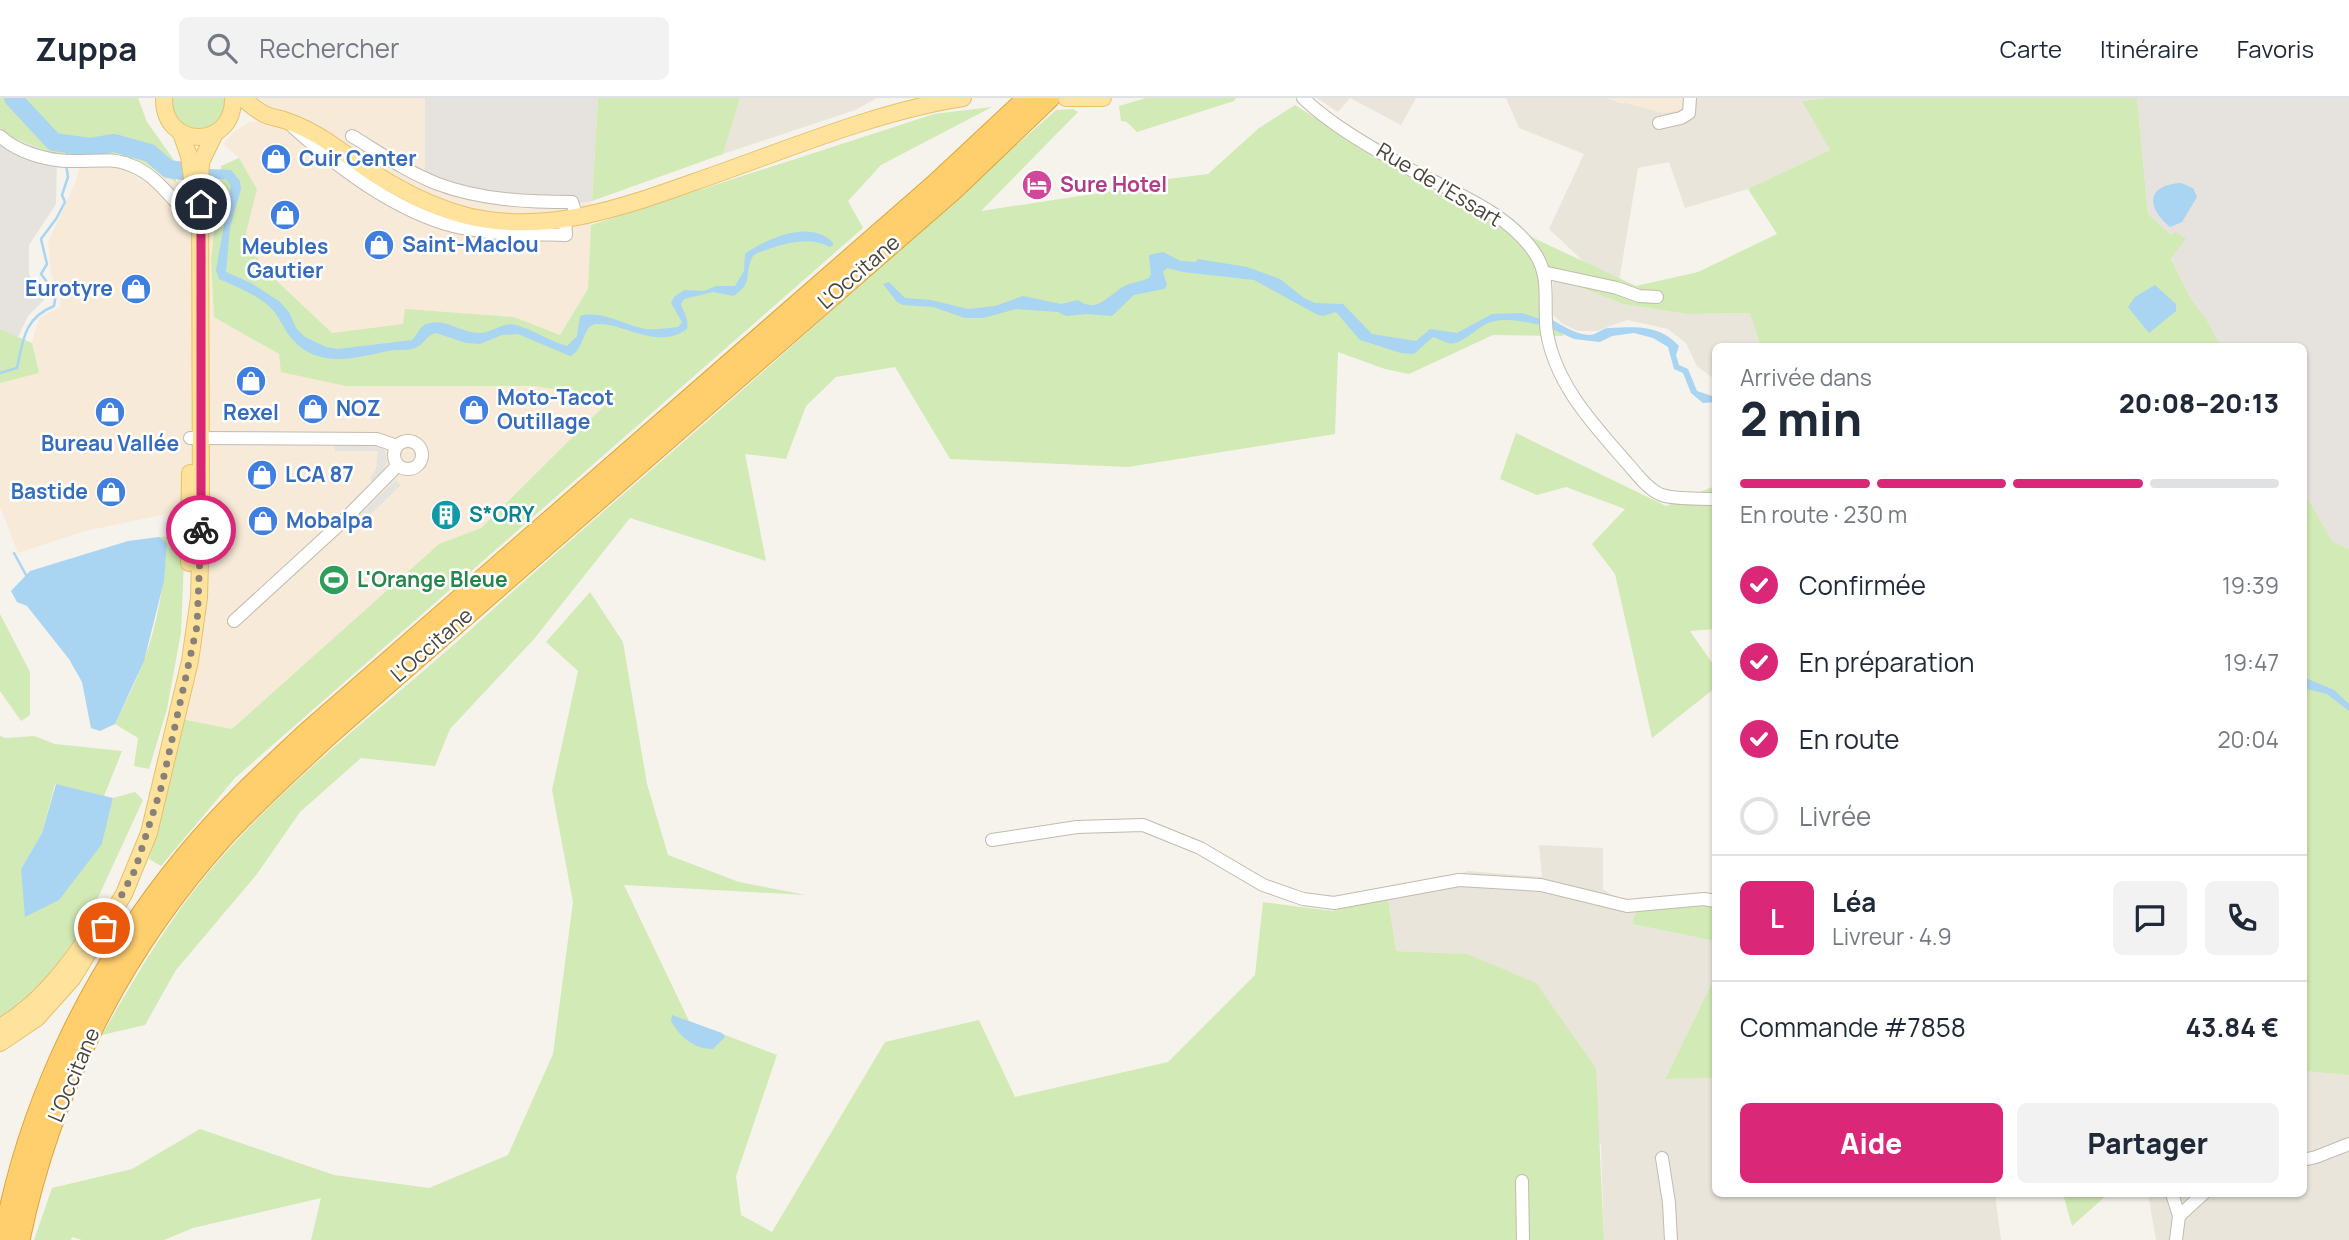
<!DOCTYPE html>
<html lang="fr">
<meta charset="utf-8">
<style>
:root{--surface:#fff;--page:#f2f2f3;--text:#1f2937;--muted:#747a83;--line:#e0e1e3;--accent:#db2777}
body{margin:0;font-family:Manrope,sans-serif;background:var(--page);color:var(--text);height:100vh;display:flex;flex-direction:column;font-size:26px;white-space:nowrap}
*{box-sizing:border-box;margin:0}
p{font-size:23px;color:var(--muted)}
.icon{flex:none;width:38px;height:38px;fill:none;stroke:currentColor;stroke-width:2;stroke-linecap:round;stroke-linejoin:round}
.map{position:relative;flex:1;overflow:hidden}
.sheet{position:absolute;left:1712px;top:245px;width:595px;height:854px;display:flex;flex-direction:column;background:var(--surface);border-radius:10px;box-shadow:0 2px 5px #0004}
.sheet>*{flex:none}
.pin{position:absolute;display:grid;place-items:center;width:60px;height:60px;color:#fff;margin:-30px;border:4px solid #fff;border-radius:50%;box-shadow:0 2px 7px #0007}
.courier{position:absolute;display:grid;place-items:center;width:70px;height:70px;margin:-35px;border:5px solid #db2777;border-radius:50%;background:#fff;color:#222;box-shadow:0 2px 9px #0007}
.overview em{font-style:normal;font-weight:800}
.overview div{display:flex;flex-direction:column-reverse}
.overview{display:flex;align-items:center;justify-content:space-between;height:119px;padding:0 28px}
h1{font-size:46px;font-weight:800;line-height:52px}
.bar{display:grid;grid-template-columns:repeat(4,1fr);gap:10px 7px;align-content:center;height:84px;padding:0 28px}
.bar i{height:9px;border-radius:5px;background:var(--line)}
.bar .selected{background:var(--accent)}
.bar p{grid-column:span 4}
.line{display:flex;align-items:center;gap:18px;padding:0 28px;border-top:2px solid var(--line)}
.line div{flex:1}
.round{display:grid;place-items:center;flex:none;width:74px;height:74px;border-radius:10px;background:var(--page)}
ol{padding:0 28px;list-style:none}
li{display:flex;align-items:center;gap:21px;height:77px}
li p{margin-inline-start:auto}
li .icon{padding:7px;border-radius:50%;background:var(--accent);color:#fff;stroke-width:4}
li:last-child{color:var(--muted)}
li i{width:38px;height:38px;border:4px solid var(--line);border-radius:50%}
.button{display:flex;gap:14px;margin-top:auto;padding:14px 28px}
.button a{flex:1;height:80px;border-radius:10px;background:var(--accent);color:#fff;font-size:28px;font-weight:800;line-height:80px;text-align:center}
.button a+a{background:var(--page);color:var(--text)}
header{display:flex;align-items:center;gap:42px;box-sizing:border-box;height:98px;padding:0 35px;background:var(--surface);border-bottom:2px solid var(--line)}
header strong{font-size:33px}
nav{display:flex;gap:38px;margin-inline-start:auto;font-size:24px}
.search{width:490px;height:63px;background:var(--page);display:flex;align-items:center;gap:18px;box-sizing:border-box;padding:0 24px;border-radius:10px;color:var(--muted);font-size:26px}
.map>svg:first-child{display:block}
.residential{fill:#eae5da}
.commercial{fill:#f7ead8}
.industrial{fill:#e6e2dd}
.green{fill:#d2eab5}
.parking{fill:#e5e3e0}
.water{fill:#a9d4f2}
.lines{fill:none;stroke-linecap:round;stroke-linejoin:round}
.stream{stroke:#a9d4f2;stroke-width:2.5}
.river{stroke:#a9d4f2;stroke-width:18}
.minor-casing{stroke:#c2bbae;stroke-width:14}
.major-casing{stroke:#e6c16a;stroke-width:18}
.highway-casing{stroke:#e0a43c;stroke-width:21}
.minor{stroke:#fff;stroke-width:12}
.major{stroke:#ffe39c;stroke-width:16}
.highway{stroke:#ffcf6e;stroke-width:19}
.done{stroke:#878178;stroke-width:7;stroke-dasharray:0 12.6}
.route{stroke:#db2777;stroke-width:9}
.labels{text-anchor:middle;stroke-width:5;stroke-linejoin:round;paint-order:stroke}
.shop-label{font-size:21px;font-weight:bold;fill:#366cbe;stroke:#fff;text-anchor:start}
.hotel-label{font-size:21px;font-weight:bold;fill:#b23c85;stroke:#fff;text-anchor:start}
.street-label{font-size:21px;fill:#4b4439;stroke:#fff}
.culture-label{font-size:21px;font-weight:bold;fill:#0d838f;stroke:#fff;text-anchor:start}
.leisure-label{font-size:21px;font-weight:bold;fill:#27864d;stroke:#fff;text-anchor:start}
</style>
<header>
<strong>Zuppa</strong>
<div class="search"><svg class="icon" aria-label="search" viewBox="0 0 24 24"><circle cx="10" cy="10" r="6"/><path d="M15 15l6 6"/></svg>Rechercher</div>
<nav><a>Carte</a><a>Itinéraire</a><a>Favoris</a></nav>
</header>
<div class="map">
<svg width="2349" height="1142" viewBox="0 0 2349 1142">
<rect width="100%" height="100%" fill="#f6f3ec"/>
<g class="residential">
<path d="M740 0H877L855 12 723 56Z"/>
<path d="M1317 0H1416L1401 27 1350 0 1338 14Z"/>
<path d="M1506 0H1606L1621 5 1687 0H1827L1803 3 1830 52 1748 91 1685 110 1669 64 1638 70 1619 183 1598 177 1549 131 1584 56 1519 30Z"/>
<path d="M1557 180 1623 206 1687 216 1751 215 1761 248H1715V280H1713L1697 268 1686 245 1668 231 1627 222 1597 233H1578L1563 226 1553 217V183Z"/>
<path d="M1539 747 1603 750V791L1636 813 1632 826 1715 843V879L1665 981 1715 980V1096H1995L2001 1142H1604L1601 1046 1467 856 1396 853 1388 800 1468 773 1542 779Z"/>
<path d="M2303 973 2349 977V1142H2156L2148 1096H2303Z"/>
</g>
<g class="commercial">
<path d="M257 0H425L426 87 446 97 487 106 538 111 592 103 588 191 560 237 514 219 405 212 404 226 332 235 262 169 246 135 257 91 239 60 223 46 234 34 249 24H260L264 4Z"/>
<path d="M1606 0H1687L1686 11 1663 15Z"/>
<path d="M118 56 142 64 176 84 220 87 211 162 214 218 279 256 346 288H534L611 301 481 430 439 446 232 631 182 621 202 542 211 416 177 414 85 433 18 455 0 409V285L38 275 32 244 39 220 60 209 61 193 51 177 48 144 76 83 82 57Z"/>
</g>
<g class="industrial">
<path d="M425 0H598L592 103 538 111 487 106 446 97 425 87Z"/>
<path d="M2137 0H2349V451L2332 443 2303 392V248H2221L2206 221 2190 199 2171 159V137L2148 116Z"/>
<path d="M0 29 9 38 57 57 56 106 29 147V176L45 201 28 218 18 239 0 231Z"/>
</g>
<g class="green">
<path d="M0 0H138L147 24 176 65V84L142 64 119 56 57 57 9 38 0 29Z"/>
<path d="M170 0H227L225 17 212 30 193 33 176 24Z"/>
<path d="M598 0H740L723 56 592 103Z"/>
<path d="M1146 0H1236L1234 3 1137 34 1127 24 1121 23 1119 8Z"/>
<path d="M1827 0H2137L2148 116 2171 137 2176 134 2186 141 2171 160 2190 199 2206 221 2221 248H1761L1750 215 1687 216 1623 206 1557 180 1539 189 1541 209 1564 238 1493 237 1409 276 1385 271 1338 254 1335 336 1128 369 950 361 895 269 836 279 806 308 786 361 745 356 766 463 630 420 534 541 450 631 435 668 361 660 300 714 257 776 176 872 145 927 102 937C134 881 167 824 209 774 288 679 388 607 479 524 570 441 664 362 756 280 856 191 955 101 1056 12L1073 11 1078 14 981 113 1132 90 1161 97 1160 82 1208 76 1259 30 1295 7 1425 89 1636 188 1698 174 1777 136 1748 91 1830 52 1802 3Z"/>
<path d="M992 9 881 67 848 103 863 130 235 680 161 768 149 761 182 621 232 631 439 446 481 430 611 301 534 288H346L281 274 279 256 214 219 211 162 221 68 239 60 257 91 246 135 262 169 332 235 403 226 405 211 514 219 560 237 588 191 591 127 934 16Z"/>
<path d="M0 231 32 245 39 275 0 285Z"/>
<path d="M1516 335 1666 408 1715 388V531L1690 533 1715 569V590L1652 640 1615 476 1592 446 1625 411 1566 389 1537 397 1500 381Z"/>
<path d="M2303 392 2332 443 2349 451V977L2303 973Z"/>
<path d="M185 438 181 534 167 611 149 671 134 668 138 640 115 626C125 605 136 584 144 562 158 525 164 485 167 445L159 439Z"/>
<path d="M590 494 623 544 647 686 668 757 739 784 806 797 624 787 689 923 777 957 736 1078 741 1117 772 1134 885 944 979 922 1015 999 1168 964 1255 877 1263 804 1332 813 1388 800 1396 853 1467 856 1536 885 1596 970 1604 1142H311L321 1100 193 1130 164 1142H82L72 1139 71 1142H34L52 1090 132 1071 200 1031 334 1077 429 1090 508 1057 553 956 573 804 552 692 578 573 546 544Z"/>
<path d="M0 516 30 574V617L21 623 0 593Z"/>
<path d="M0 638 6 640 34 638 55 646 122 653 104 698 55 686 42 735 21 771 102 746 113 700 135 694 143 702 84 830 44 883 6 919 0 922Z"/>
<path d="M1705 808 1715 810V843L1632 826 1636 813Z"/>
<path d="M1715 879V980L1665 981Z"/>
<path d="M2063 1096H2108L2072 1128Z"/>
</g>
<g class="parking">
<path d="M335 346 380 347 385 353 387 363 383 376 376 386 370 381 376 371 378 353H335Z"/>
<path d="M396 382 401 387 355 431 350 425Z"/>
</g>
<g class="water">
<path d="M209 71 231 72 240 83 241 91 230 129 226 174 251 185 279 203 289 214 296 230 305 239 326 249 338 251 412 242C418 237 419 229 426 226 446 219 460 235 479 235 493 235 503 223 516 227 534 232 549 243 567 248L577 238 580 218C603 212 623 227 645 231 655 232 668 230 678 229L682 224 671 205 674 199 684 192 704 193 716 188H735L744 173 745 156C765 141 812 120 833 145V147L830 149C809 138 786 145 766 152 760 154 754 155 752 160 744 175 754 186 733 198L713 194 684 201 681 206C684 216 689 220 687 231 658 253 623 224 596 226 582 227 585 252 570 258L518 236 502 237 480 246 466 245 436 235C426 237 424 247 415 250 407 253 397 251 388 253 355 260 318 271 292 241 284 232 280 219 271 210 256 196 237 189 219 181L216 172 231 88 226 81H209Z"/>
<path d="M2181 85 2193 90 2197 99 2182 124 2170 129C2146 109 2146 87 2181 85Z"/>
<path d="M1163 154 1181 163 1195 164 1198 161 1247 169 1280 181 1304 200 1315 205 1343 206 1372 236 1416 243 1430 231 1457 235 1492 216 1522 215 1543 222 1541 227C1526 224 1506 219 1491 224 1477 228 1461 249 1448 245 1443 244 1438 240 1433 239L1414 256 1401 255 1360 242 1336 214 1323 218 1318 217 1254 182 1183 174 1167 170 1163 174 1167 187 1164 191 1134 197 1112 218 1086 216 1066 218 1058 214 1016 211 983 220H965L933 209 903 207 897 204 883 186 889 184 905 200 931 202 968 211 995 208 1023 198 1061 206 1078 202C1097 216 1107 198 1123 189 1131 184 1141 184 1149 180L1151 176 1149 157Z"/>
<path d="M2155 187 2176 206V213L2149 235 2128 209 2135 199Z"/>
<path d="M1549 220C1562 227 1574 236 1589 237 1597 237 1602 230 1609 230 1636 229 1658 226 1679 248L1676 257 1679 267 1688 271 1697 293 1715 299V304L1703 305 1691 295 1683 275 1674 271 1668 249 1653 240 1634 235 1612 238 1600 244 1574 241 1550 230Z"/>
<path d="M159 439 167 445 164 483 144 563 115 626 100 633 91 630 82 584 69 561 27 508 17 504 11 493 30 473 128 443Z"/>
<path d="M2303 579 2334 592 2349 606V613L2327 596 2303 590Z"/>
<path d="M56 686 113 700 102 746 59 802 25 819 21 771 42 735Z"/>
<path d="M672 917 722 935 725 939 713 951C694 951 680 939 671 923Z"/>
</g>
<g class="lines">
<g class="stream">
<path d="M67 59 68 46"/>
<path d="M0 275 17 270C23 242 24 220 54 208L56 196 41 176 47 166 41 141 56 121 65 104 62 97 68 79 66 66"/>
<path d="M14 455 26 477"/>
</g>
<path class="river" d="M13 0 54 44 90 49 114 45 150 55 168 71 184 73"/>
<g class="minor-casing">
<g id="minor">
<path d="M1303 0C1330 26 1367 47 1400 66 1444 91 1508 112 1536 157 1551 180 1543 209 1547 235 1556 287 1593 326 1627 365 1636 375 1649 393 1662 397 1678 402 1698 400 1715 401"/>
<path d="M1659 25 1681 20 1689 15 1690 0"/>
<path d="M293 29C338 70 393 112 453 128 489 137 528 136 566 137L565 121"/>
<path d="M0 38C17 54 47 63 71 63 90 64 112 59 130 67 150 74 162 89 176 104L201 106"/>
<path d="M352 38C380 55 407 74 438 86 481 102 527 104 572 104L577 119"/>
<path d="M1543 174 1617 190 1639 198 1657 199"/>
<path d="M190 340 377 341 397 348"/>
<circle cx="408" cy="357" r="14"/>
<path d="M234 523 342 424 398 367"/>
<path d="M992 742 1077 729 1143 727 1200 750 1263 787 1303 801 1334 805 1459 782 1541 787 1627 808 1704 801 1715 803"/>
<path d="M1662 1060 1669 1105 1671 1142"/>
<path d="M2303 1062 2316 1059 2349 1046"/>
<path d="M1522 1083 1523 1142"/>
<path d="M2172 1096 2179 1118 2176 1142"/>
<path d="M2179 1118 2203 1096"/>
</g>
</g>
<g class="major-casing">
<g id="major">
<path d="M164 0C163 52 234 52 233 0"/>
<path d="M242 0C249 5 256 12 264 16 270 19 277 20 284 22 299 27 313 34 327 43 371 74 413 104 467 118 545 137 621 110 694 84 779 55 876 13 963 0"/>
<path d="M1066 0H1103"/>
<path d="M181 35 189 58 192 80"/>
<path d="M189 465 190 375"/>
<path d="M0 929C38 907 65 872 89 837"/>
<path d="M0 945 37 920 72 881 124 796 149 735 190 563 199 500 201 426 200 82 201 64 215 35"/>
</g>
</g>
<g class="highway-casing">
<g id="highway">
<path d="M3 1142C28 1001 96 866 186 757 222 713 264 674 306 635L935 86 1027 0"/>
<path d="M20 1142C51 992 121 853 224 739 256 704 292 672 327 639L956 90 1050 0"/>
</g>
</g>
<use href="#minor" class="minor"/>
<use href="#major" class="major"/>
<use href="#highway" class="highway"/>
</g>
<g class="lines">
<path class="done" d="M104 830 135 772 162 687 197 528 201 432"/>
<path class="route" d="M201 432V106"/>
</g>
<defs>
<g id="shop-disc" transform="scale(1.575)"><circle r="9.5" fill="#3f7fe0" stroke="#fff"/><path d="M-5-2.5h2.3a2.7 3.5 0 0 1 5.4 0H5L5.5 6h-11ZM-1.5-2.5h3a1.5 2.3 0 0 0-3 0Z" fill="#fff"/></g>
<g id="hotel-disc" transform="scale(1.575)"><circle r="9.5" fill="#d1479c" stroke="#fff"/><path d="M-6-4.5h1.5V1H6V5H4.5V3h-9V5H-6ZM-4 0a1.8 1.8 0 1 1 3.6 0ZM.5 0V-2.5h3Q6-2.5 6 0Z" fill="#fff"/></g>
<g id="building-disc" transform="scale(1.575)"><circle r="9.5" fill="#0f9aa8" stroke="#fff"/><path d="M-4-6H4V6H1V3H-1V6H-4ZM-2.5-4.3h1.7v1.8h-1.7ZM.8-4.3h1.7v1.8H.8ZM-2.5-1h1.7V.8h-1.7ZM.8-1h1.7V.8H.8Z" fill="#fff"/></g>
<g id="stadium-disc" transform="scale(1.575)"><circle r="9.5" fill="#2e9e5b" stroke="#fff"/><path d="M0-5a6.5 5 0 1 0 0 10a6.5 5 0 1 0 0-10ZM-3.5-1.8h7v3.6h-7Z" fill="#fff"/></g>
</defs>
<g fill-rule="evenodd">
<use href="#shop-disc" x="276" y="61"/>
<use href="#hotel-disc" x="1037" y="87"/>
<use href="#shop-disc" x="285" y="117"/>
<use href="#shop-disc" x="379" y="147"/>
<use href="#shop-disc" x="136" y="191"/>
<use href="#shop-disc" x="251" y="283"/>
<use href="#shop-disc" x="313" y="311"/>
<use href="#shop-disc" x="474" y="312"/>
<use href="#shop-disc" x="110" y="314"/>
<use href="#shop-disc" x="262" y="377"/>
<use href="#shop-disc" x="111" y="394"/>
<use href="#building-disc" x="446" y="417"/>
<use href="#shop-disc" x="263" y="423"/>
<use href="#stadium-disc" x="334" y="482"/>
</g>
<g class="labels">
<g class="shop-label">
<text x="299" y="68">Cuir Center</text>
<text x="402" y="154">Saint-Maclou</text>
<text x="285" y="156" text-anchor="middle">Meubles<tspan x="285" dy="24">Gautier</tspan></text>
<text x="113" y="198" text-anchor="end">Eurotyre</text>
<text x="497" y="307">Moto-Tacot<tspan x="497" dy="24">Outillage</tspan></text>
<text x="336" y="318">NOZ</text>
<text x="251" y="322" text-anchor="middle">Rexel</text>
<text x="110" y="353" text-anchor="middle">Bureau Vallée</text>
<text x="285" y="384">LCA 87</text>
<text x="88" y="401" text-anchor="end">Bastide</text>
<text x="286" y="430">Mobalpa</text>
</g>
<g class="hotel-label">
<text x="1060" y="94">Sure Hotel</text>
</g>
<g class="street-label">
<text transform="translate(1439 87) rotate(31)" y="7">Rue de l'Essart</text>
<text transform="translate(859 174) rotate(-41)" y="7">L'Occitane</text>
<text transform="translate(432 547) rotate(-41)" y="7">L'Occitane</text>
<text transform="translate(74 977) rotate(-67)" y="7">L'Occitane</text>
</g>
<g class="culture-label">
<text x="469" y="424">S*ORY</text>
</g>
<g class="leisure-label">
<text x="357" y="489">L'Orange Bleue</text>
</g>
</g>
</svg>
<div class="pin" style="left:104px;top:830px;background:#ea580c"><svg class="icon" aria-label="bag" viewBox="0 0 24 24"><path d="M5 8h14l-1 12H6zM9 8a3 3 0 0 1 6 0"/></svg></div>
<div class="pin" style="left:201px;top:106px;background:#1f2937"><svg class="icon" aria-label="home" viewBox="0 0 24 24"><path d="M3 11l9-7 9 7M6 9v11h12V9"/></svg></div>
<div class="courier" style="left:201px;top:432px"><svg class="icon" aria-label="bike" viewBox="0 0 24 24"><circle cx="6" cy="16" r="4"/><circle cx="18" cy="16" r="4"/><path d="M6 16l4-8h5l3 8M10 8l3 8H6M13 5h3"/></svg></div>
<section class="sheet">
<div class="overview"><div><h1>2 min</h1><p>Arrivée dans</p></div><em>20:08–20:13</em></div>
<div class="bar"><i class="selected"></i><i class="selected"></i><i class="selected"></i><i></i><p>En route · 230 m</p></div>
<ol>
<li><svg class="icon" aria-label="check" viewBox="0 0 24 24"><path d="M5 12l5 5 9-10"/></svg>Confirmée<p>19:39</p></li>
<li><svg class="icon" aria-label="check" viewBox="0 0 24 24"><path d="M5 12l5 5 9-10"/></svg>En préparation<p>19:47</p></li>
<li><svg class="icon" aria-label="check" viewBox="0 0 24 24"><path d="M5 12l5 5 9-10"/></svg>En route<p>20:04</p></li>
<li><i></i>Livrée</li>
</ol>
<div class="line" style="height:126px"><b class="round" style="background:var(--accent);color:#fff">L</b><div><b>Léa</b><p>Livreur · 4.9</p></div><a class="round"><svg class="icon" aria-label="chat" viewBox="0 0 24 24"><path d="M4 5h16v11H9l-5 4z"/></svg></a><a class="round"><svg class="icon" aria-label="phone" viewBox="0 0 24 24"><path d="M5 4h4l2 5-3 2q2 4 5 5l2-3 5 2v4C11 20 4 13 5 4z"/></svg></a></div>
<div class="line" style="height:91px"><div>Commande #7858</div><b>43.84 €</b></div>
<div class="button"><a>Aide</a><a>Partager</a></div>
</section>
</div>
